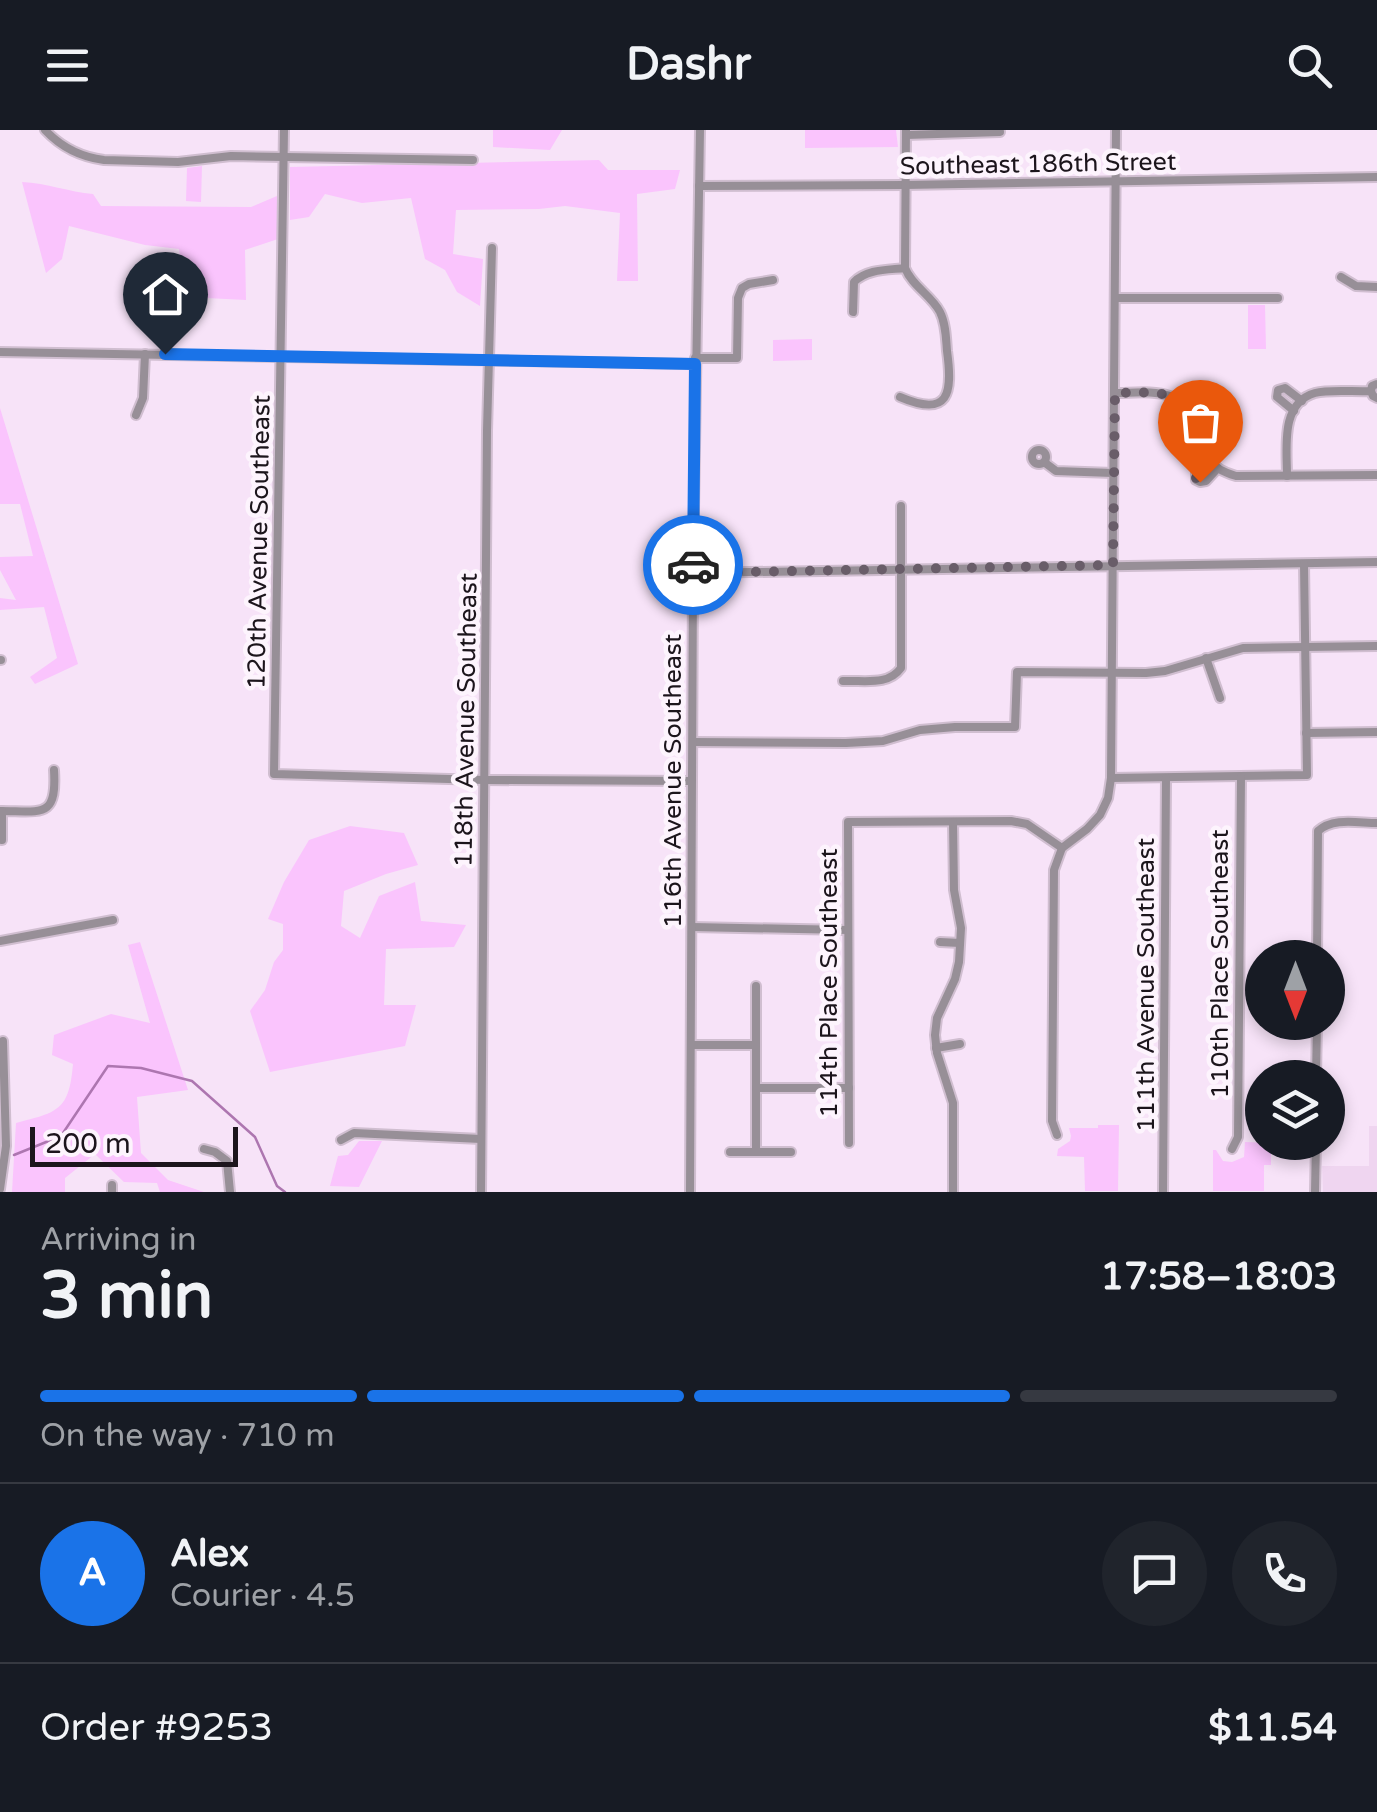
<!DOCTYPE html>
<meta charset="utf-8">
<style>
:root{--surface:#171b24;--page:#20242c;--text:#f1f3f6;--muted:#9ea1a6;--line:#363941;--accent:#1a73e8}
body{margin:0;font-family:"Varela Round",sans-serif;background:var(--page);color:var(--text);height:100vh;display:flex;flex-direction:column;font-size:38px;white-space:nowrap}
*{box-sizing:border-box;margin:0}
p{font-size:32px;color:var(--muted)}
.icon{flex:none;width:55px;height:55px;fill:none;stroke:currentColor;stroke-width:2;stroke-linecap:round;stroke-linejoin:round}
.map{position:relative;height:1062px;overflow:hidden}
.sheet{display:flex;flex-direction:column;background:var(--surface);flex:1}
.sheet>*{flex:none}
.needle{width:65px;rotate:180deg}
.tools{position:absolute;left:1245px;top:810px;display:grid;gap:20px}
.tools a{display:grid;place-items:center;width:100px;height:100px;border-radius:50%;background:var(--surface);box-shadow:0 5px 15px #0003;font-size:50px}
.scale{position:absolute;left:30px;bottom:25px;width:208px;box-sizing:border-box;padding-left:10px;border:5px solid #1c151c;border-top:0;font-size:28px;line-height:35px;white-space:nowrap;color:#1c151c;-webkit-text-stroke:8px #fdf4fd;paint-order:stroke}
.pin{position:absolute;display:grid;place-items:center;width:85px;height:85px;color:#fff;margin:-102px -42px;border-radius:50% 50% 50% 0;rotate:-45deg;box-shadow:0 0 10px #0007}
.pin .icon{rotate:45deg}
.courier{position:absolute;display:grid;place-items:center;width:100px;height:100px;margin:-50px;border:8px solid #1a73e8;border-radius:50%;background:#fff;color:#222;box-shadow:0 2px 12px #0007}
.summary em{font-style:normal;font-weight:700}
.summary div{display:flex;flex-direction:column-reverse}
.summary{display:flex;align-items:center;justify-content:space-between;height:170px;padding:0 40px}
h1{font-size:65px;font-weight:700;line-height:75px}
.bar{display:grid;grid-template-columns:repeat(4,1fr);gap:15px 10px;align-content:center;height:120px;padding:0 40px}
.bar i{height:12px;border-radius:8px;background:var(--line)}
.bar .on{background:var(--accent)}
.bar p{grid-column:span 4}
.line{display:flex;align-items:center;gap:25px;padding:0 40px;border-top:2px solid var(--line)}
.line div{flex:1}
.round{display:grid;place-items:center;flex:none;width:105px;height:105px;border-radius:52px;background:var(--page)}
header{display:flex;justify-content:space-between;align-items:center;height:130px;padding:0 40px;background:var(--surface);font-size:45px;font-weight:700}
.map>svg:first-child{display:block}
.built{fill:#efd5f0}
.green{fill:#fac4fd}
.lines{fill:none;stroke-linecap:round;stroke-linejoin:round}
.stream{stroke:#ad76b0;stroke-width:2.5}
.minor-casing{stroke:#d0bed0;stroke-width:12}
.minor{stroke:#978f97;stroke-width:8}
.done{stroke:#695d69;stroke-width:10;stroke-dasharray:0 18}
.route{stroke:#1a73e8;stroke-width:12}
.labels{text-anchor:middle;stroke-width:9;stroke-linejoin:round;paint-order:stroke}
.street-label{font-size:25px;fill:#1c151c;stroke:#fdf4fd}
</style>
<header><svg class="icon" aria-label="menu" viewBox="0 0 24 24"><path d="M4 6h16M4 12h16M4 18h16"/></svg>Dashr<svg class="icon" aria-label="search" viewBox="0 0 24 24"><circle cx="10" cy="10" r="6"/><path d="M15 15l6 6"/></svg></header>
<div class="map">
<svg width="1377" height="1062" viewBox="0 0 1377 1062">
<rect width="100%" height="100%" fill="#f7e3f8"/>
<path class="built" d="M1369 996H1377V1062H1323L1322 1036H1369Z"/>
<g class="green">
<path d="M493 0H562L550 20 493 17Z"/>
<path d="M805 0H896L898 17 805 18Z"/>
<path d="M599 30 608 40H680L675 59 637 64 638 151H617L620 83 565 76 539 79 456 80 453 124 483 129 480 176 457 162 445 140 425 129 411 68 362 73 325 64 309 87 290 90V37Z"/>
<path d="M202 36 201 72 186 71 187 38Z"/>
<path d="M22 52C47 53 69 62 93 64L101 76 251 77 277 66 278 109 245 120 246 170 206 168 205 148 183 145 179 119 145 115 69 96 62 129 46 143Z"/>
<path d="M1248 175H1265L1266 219H1248Z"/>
<path d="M812 209V230L773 231V210Z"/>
<path d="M0 278 78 534 35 554 30 547 57 528 44 477 0 480V468L16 470 0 440V427L33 426 20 374H0Z"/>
<path d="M350 696 404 703 418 735 386 744 344 761 341 796 360 808 379 766 415 752 421 791 466 795 454 817 386 819 384 875H416L405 916 270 942 250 881 265 860 274 832 283 820V794L268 789 284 752 309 710Z"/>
<path d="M140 812 188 960 137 967 141 1023 168 1050 204 1062H160L157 1053 124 1052 95 1024 65 1048V1062H12L16 993C58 982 69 981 73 934L52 925 54 905 111 884 150 893 128 815Z"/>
<path d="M1098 995H1119L1118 1061H1085L1084 1027 1057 1026 1058 1019 1070 1011 1071 1006 1069 998H1098Z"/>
<path d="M359 1011H382L359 1057 330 1056 338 1026 348 1025Z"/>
<path d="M1245 1012 1271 1013V1035H1264V1061H1213V1020H1216L1223 1031 1232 1032 1244 1027Z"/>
</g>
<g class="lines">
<path class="stream" d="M14 1025 61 1006 108 936 141 938 192 951 255 1007 277 1056 285 1062"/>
<g class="minor-casing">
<g id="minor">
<path d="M45 0C61 17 80 27 104 30L178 32 231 26 473 30"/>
<path d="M284 0 274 644 484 650 692 651"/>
<path d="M906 5 1000 2"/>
<path d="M699 56 905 55 1377 47"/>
<path d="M1341 147 1356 156 1377 157"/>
<path d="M1116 168H1278"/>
<path d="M853 182 854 152C867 139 887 140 905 138"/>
<path d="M0 222 695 234"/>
<path d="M695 228H737L738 168 742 158 749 154 773 150"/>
<path d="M1377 254 1372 256 1371 261 1373 266 1377 268"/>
<path d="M1115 263C1132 263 1154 260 1170 266 1208 280 1190 306 1209 330 1215 339 1226 343 1236 346L1377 345"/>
<path d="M900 267C949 288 953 264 947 221 946 209 946 194 940 182 931 165 912 156 905 138L906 0"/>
<path d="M1294 281 1277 267 1278 260 1285 258 1302 271"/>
<path d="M136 285 143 268 145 224"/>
<circle cx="1039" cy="327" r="7"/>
<path d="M1206 326 1196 341V350L1200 352 1206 351 1218 338"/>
<path d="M1044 332 1056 341 1113 343"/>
<path d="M1287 346C1287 318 1280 273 1315 263 1329 259 1356 262 1371 261"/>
<path d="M693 443 1377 432"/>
<path d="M1206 528 1220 568"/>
<path d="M0 530H1"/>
<path d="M843 551C865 550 888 556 901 538V376"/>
<path d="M1306 603 1377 602"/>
<path d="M693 612 846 613 883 611 920 600 955 597H1015L1017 542 1146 543 1165 541 1243 518 1377 516"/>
<path d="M1111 648 1307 645 1304 434"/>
<path d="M0 681C42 681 57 689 54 640"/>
<path d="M2 681V710"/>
<path d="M692 797 848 800"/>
<path d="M0 811 113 790"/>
<path d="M940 812 960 813"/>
<path d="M1317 828 1318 701C1333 687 1358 693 1377 693"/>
<path d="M756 856V1022"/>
<path d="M691 915H756"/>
<path d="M936 918 960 914"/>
<path d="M1316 948 1317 892"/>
<path d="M756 958H849"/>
<path d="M1057 1005 1052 991 1054 740 1062 718 1087 699 1100 685 1108 668 1111 648 1116 0"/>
<path d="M341 1010 354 1003 481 1009"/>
<path d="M849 1013 848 692 1011 691 1027 694 1062 718"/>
<path d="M204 1019 215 1022 227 1031 230 1062"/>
<path d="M1232 1019 1238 1007 1241 647"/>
<path d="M730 1022H791"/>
<path d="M112 1055V1062"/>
<path d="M0 1059 6 1016 3 911"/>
<path d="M481 1062 487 301 492 118"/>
<path d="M690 1062 693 443 700 0"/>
<path d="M953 1062V973L937 923 935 905 937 888 955 849 959 832 961 798 954 760 953 692"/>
<path d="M1163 1062 1166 648"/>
<path d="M1315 1062 1316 1012"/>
</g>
</g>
<use href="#minor" class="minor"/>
</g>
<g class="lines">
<path class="done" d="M693 435 692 443 1113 435 1115 263C1141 263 1183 257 1195 287 1201 299 1201 313 1206 326L1196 341V348L1200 352"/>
<path class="route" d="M165 224 695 234 693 435"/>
</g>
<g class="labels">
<g class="street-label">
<text transform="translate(1038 33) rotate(-1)" y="9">Southeast 186th Street</text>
<text transform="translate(258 412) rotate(-89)" y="9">120th Avenue Southeast</text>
<text transform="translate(465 590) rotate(-89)" y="9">118th Avenue Southeast</text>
<text transform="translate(672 651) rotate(-90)" y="9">116th Avenue Southeast</text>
<text transform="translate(1219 834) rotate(-90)" y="9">110th Place Southeast</text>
<text transform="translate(828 853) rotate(-90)" y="9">114th Place Southeast</text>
<text transform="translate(1145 855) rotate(-90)" y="9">111th Avenue Southeast</text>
</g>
</g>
</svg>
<div class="tools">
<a><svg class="needle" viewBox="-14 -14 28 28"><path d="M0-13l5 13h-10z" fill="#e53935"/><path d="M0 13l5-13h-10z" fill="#9ea1a6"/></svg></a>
<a><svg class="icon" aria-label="layers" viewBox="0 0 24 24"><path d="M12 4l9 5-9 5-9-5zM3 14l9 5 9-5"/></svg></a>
</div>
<div class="scale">200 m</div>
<div class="pin" style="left:1200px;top:352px;background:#ea580c"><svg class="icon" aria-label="bag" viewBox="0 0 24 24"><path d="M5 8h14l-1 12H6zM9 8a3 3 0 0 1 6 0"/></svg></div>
<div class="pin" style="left:165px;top:224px;background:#1f2937"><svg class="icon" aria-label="home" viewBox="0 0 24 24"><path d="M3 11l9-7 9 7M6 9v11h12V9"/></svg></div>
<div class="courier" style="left:693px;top:435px"><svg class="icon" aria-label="car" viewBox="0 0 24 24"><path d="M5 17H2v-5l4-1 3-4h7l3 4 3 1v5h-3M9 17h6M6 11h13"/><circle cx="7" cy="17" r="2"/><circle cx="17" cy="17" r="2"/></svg></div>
</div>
<section class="sheet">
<div class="summary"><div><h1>3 min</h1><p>Arriving in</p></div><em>17:58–18:03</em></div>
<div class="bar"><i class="on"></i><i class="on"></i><i class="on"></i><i></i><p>On the way · 710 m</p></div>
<div class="line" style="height:180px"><b class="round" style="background:var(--accent);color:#fff">A</b><div><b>Alex</b><p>Courier · 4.5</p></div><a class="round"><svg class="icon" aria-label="chat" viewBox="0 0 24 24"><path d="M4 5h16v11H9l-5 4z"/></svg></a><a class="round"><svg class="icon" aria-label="phone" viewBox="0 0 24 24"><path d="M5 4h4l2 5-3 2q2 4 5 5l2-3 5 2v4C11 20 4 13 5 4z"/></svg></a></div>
<div class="line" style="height:130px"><div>Order #9253</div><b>$11.54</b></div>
</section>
